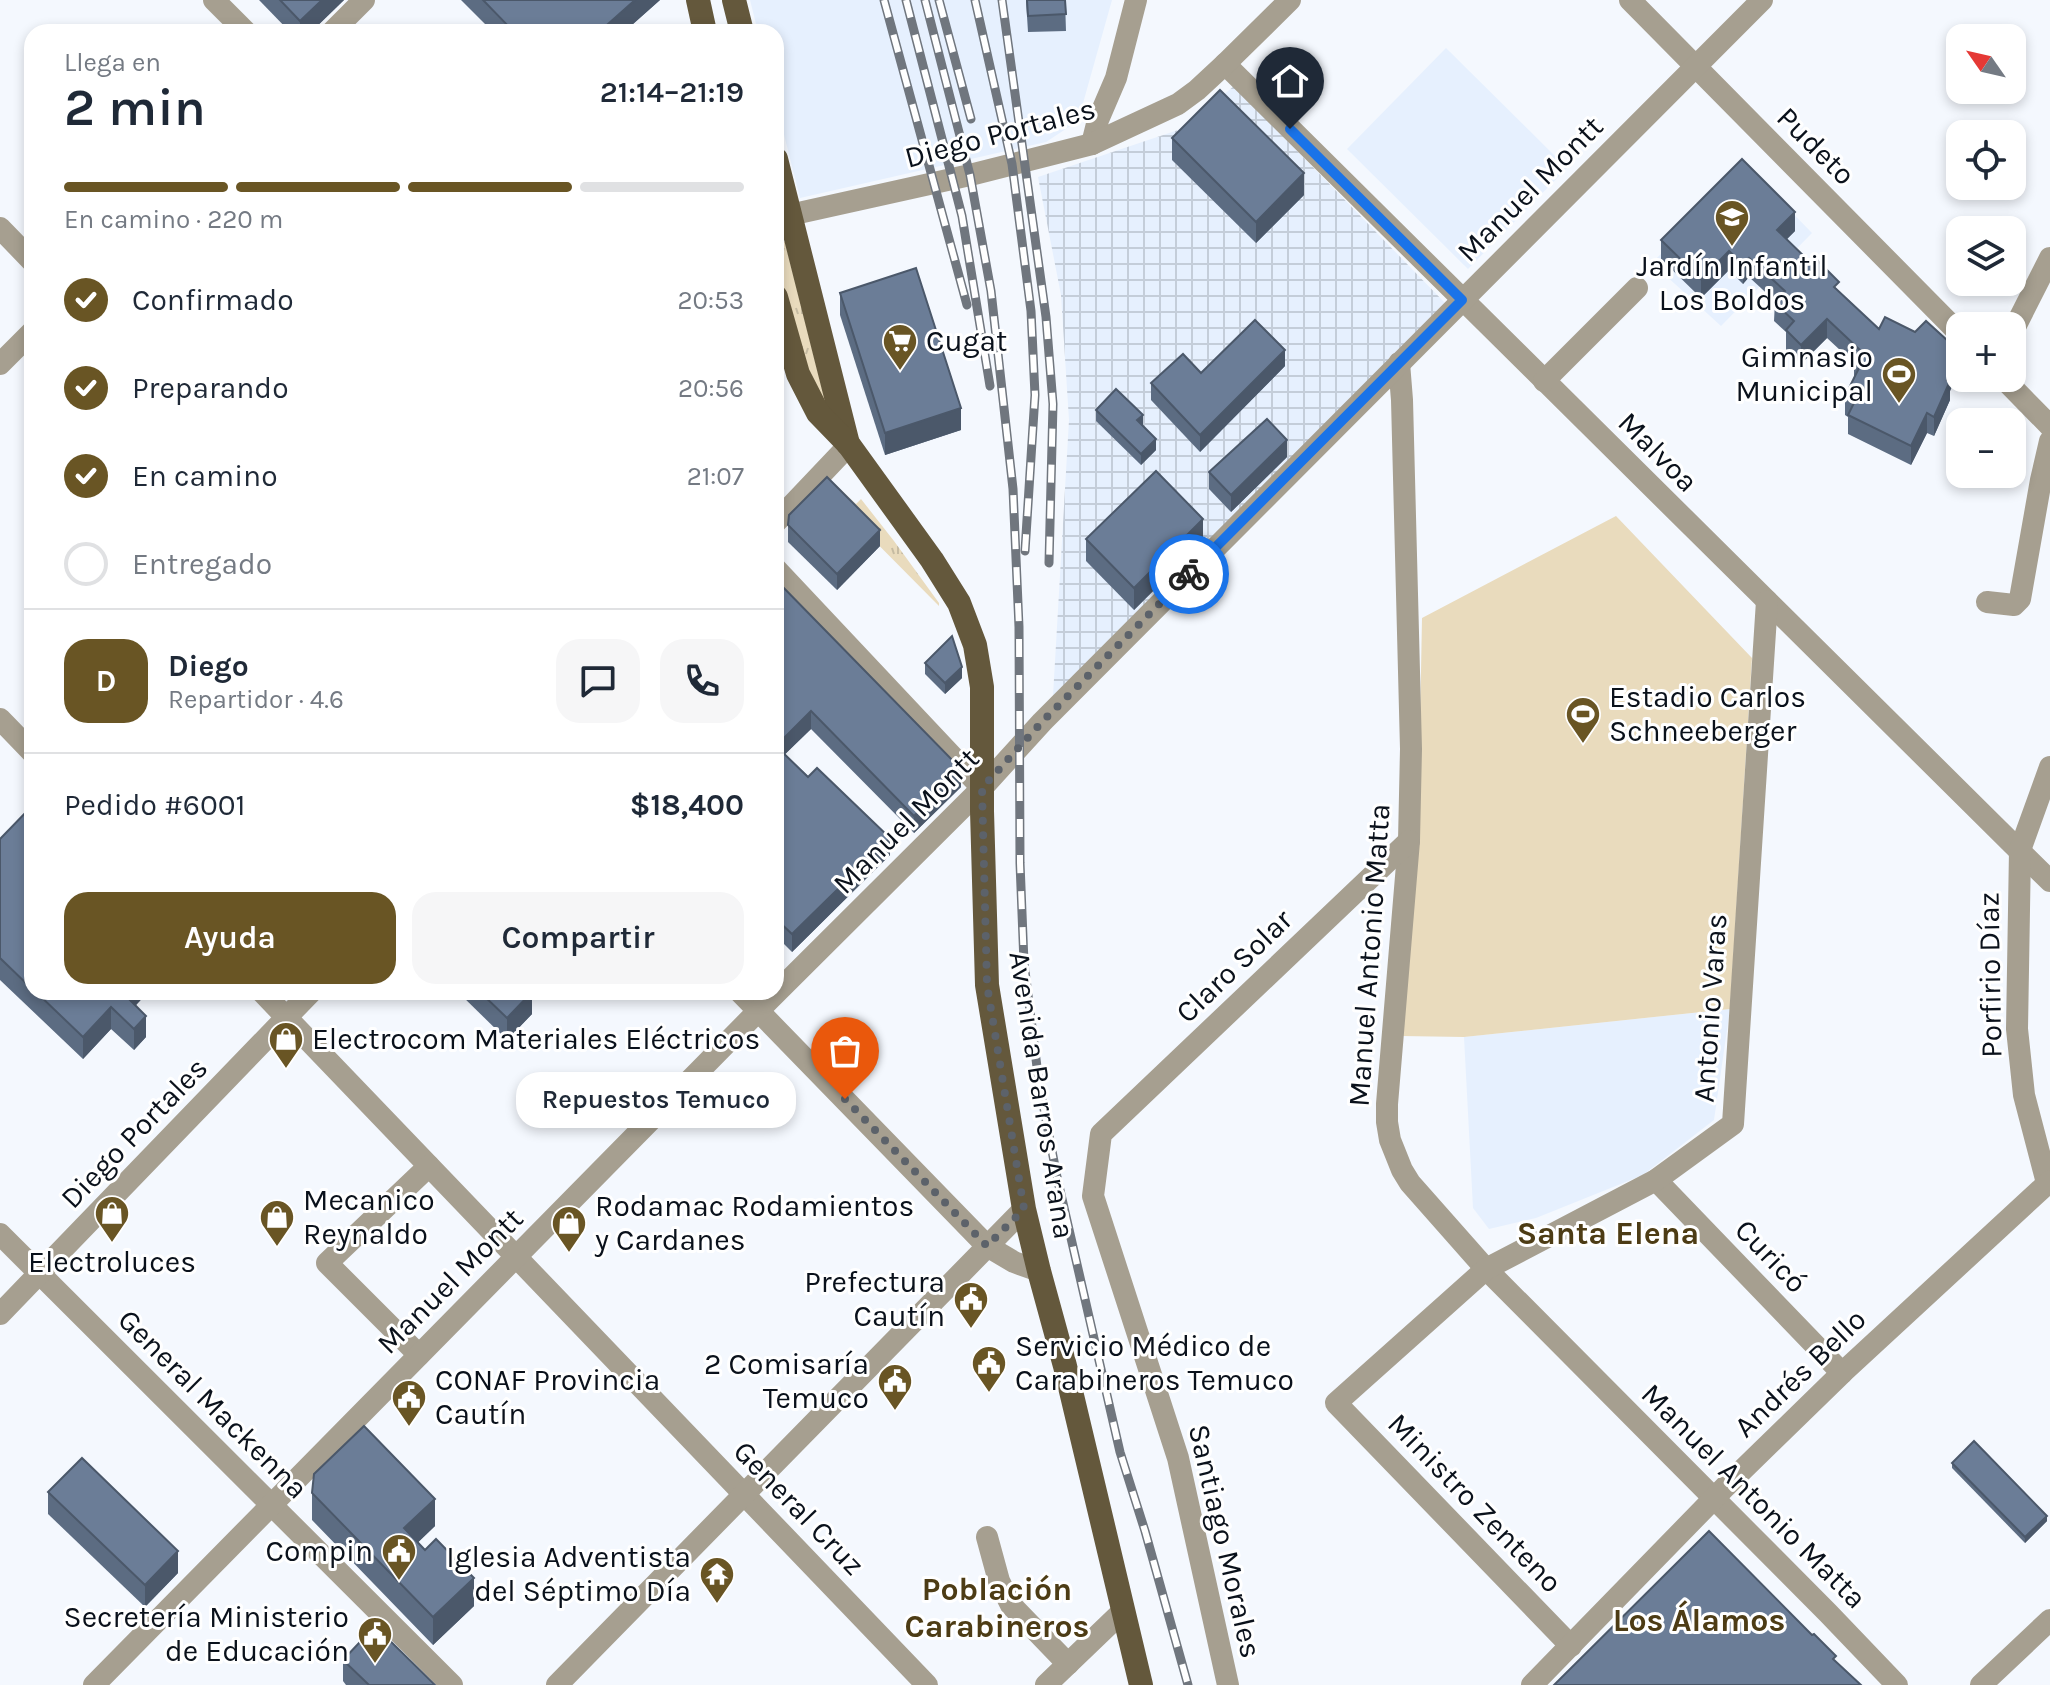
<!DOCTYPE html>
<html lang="es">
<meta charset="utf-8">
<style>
:root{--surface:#fff;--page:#f6f6f7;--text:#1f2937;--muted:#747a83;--line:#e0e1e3;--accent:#695524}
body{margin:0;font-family:Karla,sans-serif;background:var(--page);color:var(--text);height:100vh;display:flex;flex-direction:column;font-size:30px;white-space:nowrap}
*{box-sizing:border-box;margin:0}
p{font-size:26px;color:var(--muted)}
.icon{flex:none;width:44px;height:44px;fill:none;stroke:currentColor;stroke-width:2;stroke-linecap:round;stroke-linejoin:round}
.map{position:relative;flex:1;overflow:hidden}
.sheet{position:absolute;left:24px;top:24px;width:760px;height:976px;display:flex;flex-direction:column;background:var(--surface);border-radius:24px;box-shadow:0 4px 12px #0003}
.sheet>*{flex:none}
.needle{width:52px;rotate:304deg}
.fabs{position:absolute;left:1946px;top:24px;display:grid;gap:16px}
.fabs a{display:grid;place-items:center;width:80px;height:80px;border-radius:16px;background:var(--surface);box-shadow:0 4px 12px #0003;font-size:40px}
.pin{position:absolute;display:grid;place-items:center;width:68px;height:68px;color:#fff;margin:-82px -34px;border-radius:50% 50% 50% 0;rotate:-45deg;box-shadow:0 0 8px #0007}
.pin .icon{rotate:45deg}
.courier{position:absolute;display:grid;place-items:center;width:80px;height:80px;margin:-40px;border:6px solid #1a73e8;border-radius:50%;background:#fff;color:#222;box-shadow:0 2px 10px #0007}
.bubble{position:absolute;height:56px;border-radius:24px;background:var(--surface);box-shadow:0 4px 12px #0003;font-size:26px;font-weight:600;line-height:56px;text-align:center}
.headline em{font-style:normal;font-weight:600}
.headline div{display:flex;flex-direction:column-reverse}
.headline{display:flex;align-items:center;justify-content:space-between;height:136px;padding:0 40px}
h1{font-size:52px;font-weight:600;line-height:60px}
.bar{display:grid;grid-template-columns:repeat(4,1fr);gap:12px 8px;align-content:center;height:96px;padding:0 40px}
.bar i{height:10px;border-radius:6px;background:var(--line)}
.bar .current{background:var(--accent)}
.bar p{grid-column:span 4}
.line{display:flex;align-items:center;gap:20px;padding:0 40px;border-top:2px solid var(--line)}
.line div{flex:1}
.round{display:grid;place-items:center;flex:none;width:84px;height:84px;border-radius:24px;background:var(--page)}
ol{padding:0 40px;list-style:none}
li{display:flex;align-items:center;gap:24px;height:88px}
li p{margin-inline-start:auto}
li .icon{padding:8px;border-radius:50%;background:var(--accent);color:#fff;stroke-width:4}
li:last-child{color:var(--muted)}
li i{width:44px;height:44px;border:4px solid var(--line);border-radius:50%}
.cta{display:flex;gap:16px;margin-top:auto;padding:16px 40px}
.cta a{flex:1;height:92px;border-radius:24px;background:var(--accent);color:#fff;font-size:32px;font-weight:600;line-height:92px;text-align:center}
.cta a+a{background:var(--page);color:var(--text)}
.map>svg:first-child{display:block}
.built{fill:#e6f0fe}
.industrial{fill:url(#industrial-grid)}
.grass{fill:url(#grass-tufts)}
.green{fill:#e9dbbd}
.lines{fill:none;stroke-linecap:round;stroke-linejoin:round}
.minor{stroke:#a69f90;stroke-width:22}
.major{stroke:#64583c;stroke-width:24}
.rail-casing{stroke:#70767e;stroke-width:9}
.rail{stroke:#fff;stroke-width:6;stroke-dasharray:18;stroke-linecap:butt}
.wall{fill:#5c6c82}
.shaded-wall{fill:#4b586a}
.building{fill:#6b7d97;stroke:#4b586a;stroke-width:2}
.done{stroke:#5c626a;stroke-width:8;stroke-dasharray:0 14.4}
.route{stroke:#1a73e8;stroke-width:10}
.labels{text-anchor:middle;stroke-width:6;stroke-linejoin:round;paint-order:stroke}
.street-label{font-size:30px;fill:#0a111b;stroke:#fff}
.poi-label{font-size:30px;fill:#0a111b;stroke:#fff;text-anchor:start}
.neighbourhood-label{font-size:32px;font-weight:bold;fill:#4d3c15;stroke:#fff}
</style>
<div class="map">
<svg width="2050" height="1685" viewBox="0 0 2050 1685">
<defs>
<pattern id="industrial-grid" width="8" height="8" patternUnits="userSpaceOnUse" patternTransform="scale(2)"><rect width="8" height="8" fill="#e6f0fe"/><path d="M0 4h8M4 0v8" fill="none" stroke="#c4cdd9"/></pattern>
<pattern id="grass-tufts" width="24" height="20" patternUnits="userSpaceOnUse" patternTransform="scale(2)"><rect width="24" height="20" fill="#e9dbbd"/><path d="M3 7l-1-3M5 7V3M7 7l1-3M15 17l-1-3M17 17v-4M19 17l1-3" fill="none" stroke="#c6bba2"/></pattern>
</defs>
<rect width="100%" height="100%" fill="#f4f8fe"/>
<g class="built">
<path d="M750 0H1112L1078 121 1046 142 800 198 776 103V32H758Z"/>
<path d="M1446 48 1567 168 1468 269 1347 149Z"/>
<path d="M1747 166 1812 233 1721 326 1652 263Z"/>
<path d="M1730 1009 1714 1120 1643 1175 1536 1218 1489 1229 1473 1208 1464 1037Z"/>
</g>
<path class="industrial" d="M1234 86 1446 304 1053 696 1069 420 1061 295 1038 177 1184 128Z"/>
<g class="grass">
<path d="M776 237 785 242 828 412 804 371 776 272Z"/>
<path d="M835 484 856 504 861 499 894 541 939 603V606L827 493Z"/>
</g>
<path class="green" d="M1616 516 1752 658 1730 1009 1464 1037 1401 1036 1418 832 1422 618Z"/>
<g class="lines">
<g class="minor">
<path d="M214 0 246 32"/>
<path d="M1630 0 1960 334"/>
<path d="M332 32 364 0"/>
<path d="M1225 64 2050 881"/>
<path d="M1092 144 1098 120 1116 78 1136 0"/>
<path d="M776 218 970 175 1092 144 1178 104 1197 90 1225 64 1290 0"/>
<path d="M0 228 32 261"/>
<path d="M2012 333 2050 258"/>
<path d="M1399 363 1402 400 1411 749 1409 841 1387 1104V1122L1390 1140 1402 1170 1410 1183 1486 1269 1828 1613 1897 1685"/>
<path d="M0 364 32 332"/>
<path d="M2003 378 2050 426"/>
<path d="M1544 381 1637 288"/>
<path d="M776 522 849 445"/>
<path d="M776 569 982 788"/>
<path d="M1987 602 2014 605 2020 599 2041 480 2050 441"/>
<path d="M0 719 32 752"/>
<path d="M262 992 927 1685"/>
<path d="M740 992 987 1246 1014 1262 1039 1271"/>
<path d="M1656 1180 1842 1373"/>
<path d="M2047 1183 2024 1095 2017 1029 2020 850 2050 767"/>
<path d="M0 1234 452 1685"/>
<path d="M0 1314 311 992"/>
<path d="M419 1355 327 1263 429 1166"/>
<path d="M987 1537 999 1581 1011 1605 1068 1664"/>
<path d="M1571 1646 1336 1403 1486 1269 1656 1180 1733 1124 1767 601"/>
<path d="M94 1685 769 1000 982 788 1042 722 1762 0"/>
<path d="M557 1685 1024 1209"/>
<path d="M1046 1685 1122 1612"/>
<path d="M1228 1685 1178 1458 1093 1196 1101 1134 1409 841"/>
<path d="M1532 1685 1725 1487 1842 1373 2050 1181"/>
<path d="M1981 1685 2050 1620"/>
</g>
<g class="major">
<path d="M698 0 705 32"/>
<path d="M734 0 742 32"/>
<path d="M776 159 848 444"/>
<path d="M776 297 798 374 818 413 849 445 932 560 959 603 975 645 982 687V811L987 985 1024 1209 1039 1271 1065 1366 1141 1685"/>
</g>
<g class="rail-casing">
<g id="rail">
<path d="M884 0 967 305"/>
<path d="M906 0 962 216 990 386"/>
<path d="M925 0 970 175 991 291 1013 489 1019 627 1020 863 1024 963 1039 1083 1057 1177 1120 1452 1145 1531 1188 1685"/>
<path d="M939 0 971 119"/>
<path d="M975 0 1012 164 1031 311 1035 395 1025 551"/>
<path d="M1002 0 1046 317 1053 404 1049 563"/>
</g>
</g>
<use href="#rail" class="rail"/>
</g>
<g class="wall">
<path d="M259 0H344L311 32H290Z"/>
<path d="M461 0H660L624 32H493Z"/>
<path d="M1026 0H1065L1066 31 1028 32Z"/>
<path d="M1172 138 1304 195 1256 243 1172 160Z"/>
<path d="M1795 231 1787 239 1839 291 1879 329 1959 370 1950 391V400L1934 436 1927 433 1911 465 1848 434V417L1845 415V396L1854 379V363L1827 338 1801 364 1786 350V332L1774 321 1775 301 1749 277 1743 284 1729 270 1701 298 1661 259V240Z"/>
<path d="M840 293 961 430 885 455 840 315Z"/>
<path d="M1285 366 1200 452 1151 400V383L1201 373Z"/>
<path d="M1096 410 1143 426 1156 450 1141 465 1096 421Z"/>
<path d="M1287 457 1231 512 1209 489V472Z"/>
<path d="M788 525 880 546 837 590 788 542Z"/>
<path d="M1086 539 1203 541 1134 610 1086 561Z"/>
<path d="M776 580 961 787 914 833 811 729 785 754 890 855 792 952 776 936Z"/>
<path d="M925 663 962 678 945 694 925 674Z"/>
<path d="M32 806V992H148L136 1005 146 1037 134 1050 111 1029 83 1059 0 980V839Z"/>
<path d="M458 992H532V1014L507 1040Z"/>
<path d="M1952 1463 2047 1521 2025 1543 1952 1468Z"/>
<path d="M48 1492 178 1573 145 1607 48 1514Z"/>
<path d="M312 1493 435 1526 418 1542 474 1606 433 1645 312 1520Z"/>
<path d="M343 1660 435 1685H346L343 1681Z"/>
</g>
<g class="shaded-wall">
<path d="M322 0H344L311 32H300V21Z"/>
<path d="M635 0H660L624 32H599Z"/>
<path d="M1304 173V195L1256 243V222Z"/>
<path d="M1795 212V231L1777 249V230Z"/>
<path d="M1729 251V270L1701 298V279Z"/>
<path d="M1749 258V277L1743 284V264Z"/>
<path d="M1827 319V338L1801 364V345Z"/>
<path d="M1285 350V366L1200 452V435Z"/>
<path d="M1959 351V370L1950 391V400L1934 436V417Z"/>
<path d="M961 408V430L885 455V433Z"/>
<path d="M1927 413V433L1911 465V446Z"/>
<path d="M1143 415V426L1137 420Z"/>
<path d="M1156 439V450L1141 465V454Z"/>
<path d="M1287 440V457L1231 512V495Z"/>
<path d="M1203 519V541L1134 610V588Z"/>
<path d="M880 530V546L837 590V574Z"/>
<path d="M962 667V678L945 694V683Z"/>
<path d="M811 711V729L776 763V746Z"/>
<path d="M961 769V787L914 833V816Z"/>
<path d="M890 838V855L792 952V934Z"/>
<path d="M127 992H148L125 1017V995Z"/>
<path d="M532 992V1014L507 1040V1018Z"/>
<path d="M111 1007V1029L83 1059V1037Z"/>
<path d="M146 1016V1037L134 1050V1029Z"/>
<path d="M435 1499V1526L404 1556V1528Z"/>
<path d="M2047 1516V1521L2025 1543V1537Z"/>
<path d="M178 1551V1573L145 1607V1585Z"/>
<path d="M474 1578V1606L433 1645V1617Z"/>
</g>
<g class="building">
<path d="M280 0H322L300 21Z"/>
<path d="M483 0H635L599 32H514Z"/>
<path d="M1027 0H1065L1066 14 1028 16Z"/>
<path d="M1220 90 1304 173 1256 222 1172 138Z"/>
<path d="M1742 159 1795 212 1777 230 1810 262 1814 257 1839 282 1834 287 1879 329 1885 317 1915 332 1926 321 1959 351 1947 380 1950 381 1934 417 1927 413 1911 446 1848 415 1855 401 1845 396 1860 366 1854 364 1860 350 1827 319 1801 345 1786 330 1794 321 1774 302 1785 291 1749 258 1743 264 1729 251 1701 279 1661 240Z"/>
<path d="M916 268 961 408 885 433 840 293Z"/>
<path d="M1255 320 1285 350 1200 435 1151 383 1183 354 1201 373Z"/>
<path d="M1116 389 1143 415 1137 420 1156 439 1141 454 1096 410Z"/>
<path d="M1267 419 1287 440 1231 495 1209 472Z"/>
<path d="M1156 471 1203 519 1134 588 1086 539Z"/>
<path d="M827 477 880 530 837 574 788 525 789 515Z"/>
<path d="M776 580 961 769 914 816 811 711 776 746V698L780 693 776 689Z"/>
<path d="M952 636 962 667 945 683 925 663Z"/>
<path d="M776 746 808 777 817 768 890 838 792 934 776 919Z"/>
<path d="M32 806V989L0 958V839Z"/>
<path d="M36 992H127L125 995 146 1016 134 1029 111 1007 83 1037Z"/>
<path d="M480 992H532L507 1018Z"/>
<path d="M364 1426 435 1499 404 1528 425 1550 436 1539 474 1578 433 1617 312 1493 314 1474Z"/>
<path d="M1974 1441 2047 1516 2025 1537 1952 1463Z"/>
<path d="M82 1458 178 1551 145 1585 48 1492Z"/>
<path d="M1709 1531 1812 1635 1814 1634 1836 1656 1833 1659 1861 1685H1554Z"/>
<path d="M375 1626 435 1685H369L343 1660Z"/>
</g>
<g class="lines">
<path class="done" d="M845 1099 987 1246 1024 1209 987 985 982 788 1042 722 1189 574"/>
<path class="route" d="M1189 574 1462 300 1290 129"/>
</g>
<defs>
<g id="school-pin" transform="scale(1.8)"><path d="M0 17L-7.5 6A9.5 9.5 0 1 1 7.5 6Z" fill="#695524" stroke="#fff"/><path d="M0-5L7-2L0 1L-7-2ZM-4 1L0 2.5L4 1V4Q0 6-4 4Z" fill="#fff"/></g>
<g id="supermarket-pin" transform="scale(1.8)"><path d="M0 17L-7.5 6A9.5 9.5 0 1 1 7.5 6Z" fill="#695524" stroke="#fff"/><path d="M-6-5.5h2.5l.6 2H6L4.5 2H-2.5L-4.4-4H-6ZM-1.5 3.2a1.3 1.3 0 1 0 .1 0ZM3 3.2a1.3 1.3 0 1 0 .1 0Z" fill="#fff"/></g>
<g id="stadium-pin" transform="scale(1.8)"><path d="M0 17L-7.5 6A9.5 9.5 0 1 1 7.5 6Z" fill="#695524" stroke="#fff"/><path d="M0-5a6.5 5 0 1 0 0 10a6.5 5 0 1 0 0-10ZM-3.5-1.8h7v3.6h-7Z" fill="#fff"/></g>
<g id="shop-pin" transform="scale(1.8)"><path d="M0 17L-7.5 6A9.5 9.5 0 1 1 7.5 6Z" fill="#695524" stroke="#fff"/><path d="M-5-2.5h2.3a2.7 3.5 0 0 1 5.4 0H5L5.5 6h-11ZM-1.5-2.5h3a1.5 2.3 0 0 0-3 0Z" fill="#fff"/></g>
<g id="civic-pin" transform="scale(1.8)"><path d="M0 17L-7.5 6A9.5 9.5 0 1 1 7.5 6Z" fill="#695524" stroke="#fff"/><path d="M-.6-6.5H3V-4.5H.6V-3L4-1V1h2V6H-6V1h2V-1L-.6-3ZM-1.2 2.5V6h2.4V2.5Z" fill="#fff"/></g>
<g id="temple-pin" transform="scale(1.8)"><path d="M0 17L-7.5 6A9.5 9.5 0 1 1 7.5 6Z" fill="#695524" stroke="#fff"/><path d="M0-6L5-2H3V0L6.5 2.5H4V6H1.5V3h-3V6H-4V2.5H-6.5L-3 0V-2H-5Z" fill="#fff"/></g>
</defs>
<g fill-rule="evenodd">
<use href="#school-pin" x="1732" y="217"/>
<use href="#supermarket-pin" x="900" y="341"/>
<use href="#stadium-pin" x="1899" y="374"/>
<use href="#stadium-pin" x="1583" y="714"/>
<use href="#shop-pin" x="286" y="1039"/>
<use href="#shop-pin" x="112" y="1213"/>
<use href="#shop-pin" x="277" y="1217"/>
<use href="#shop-pin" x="569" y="1223"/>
<use href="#civic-pin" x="971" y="1299"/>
<use href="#civic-pin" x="989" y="1363"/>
<use href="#civic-pin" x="895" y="1381"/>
<use href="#civic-pin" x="409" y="1397"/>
<use href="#civic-pin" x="399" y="1551"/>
<use href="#temple-pin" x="717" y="1574"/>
<use href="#civic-pin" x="375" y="1634"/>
</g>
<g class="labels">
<g class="street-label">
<text transform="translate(1000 133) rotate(-15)" y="10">Diego Portales</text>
<text transform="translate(1816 146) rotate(45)" y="10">Pudeto</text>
<text transform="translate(1530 189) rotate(-45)" y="10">Manuel Montt</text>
<text transform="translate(1658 452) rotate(45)" y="10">Malvoa</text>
<text transform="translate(906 821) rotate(-45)" y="10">Manuel Montt</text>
<text transform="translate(1369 955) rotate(-86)" y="10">Manuel Antonio Matta</text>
<text transform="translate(1234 966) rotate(-44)" y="10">Claro Solar</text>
<text transform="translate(1990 975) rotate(-91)" y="10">Porfirio Díaz</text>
<text transform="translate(1710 1008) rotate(-86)" y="10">Antonio Varas</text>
<text transform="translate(1042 1095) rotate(81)" y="10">Avenida Barros Arana</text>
<text transform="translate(134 1133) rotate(-46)" y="10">Diego Portales</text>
<text transform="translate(1771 1256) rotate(46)" y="10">Curicó</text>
<text transform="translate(450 1281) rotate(-45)" y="10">Manuel Montt</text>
<text transform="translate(1800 1373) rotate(-44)" y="10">Andrés Bello</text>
<text transform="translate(213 1404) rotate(45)" y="10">General Mackenna</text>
<text transform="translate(1754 1496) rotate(45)" y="10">Manuel Antonio Matta</text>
<text transform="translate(1475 1503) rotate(46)" y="10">Ministro Zenteno</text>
<text transform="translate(799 1508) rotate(46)" y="10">General Cruz</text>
<text transform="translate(1225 1541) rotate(77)" y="10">Santiago Morales</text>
</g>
<g class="poi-label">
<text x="1732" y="276" text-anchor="middle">Jardín Infantil<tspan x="1732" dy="34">Los Boldos</tspan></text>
<text x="926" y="351">Cugat</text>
<text x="1873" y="367" text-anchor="end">Gimnasio<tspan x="1873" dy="34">Municipal</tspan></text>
<text x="1609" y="707">Estadio Carlos<tspan x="1609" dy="34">Schneeberger</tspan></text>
<text x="312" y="1049">Electrocom Materiales Eléctricos</text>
<text x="303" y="1210">Mecanico<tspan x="303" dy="34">Reynaldo</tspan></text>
<text x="595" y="1216">Rodamac Rodamientos<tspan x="595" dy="34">y Cardanes</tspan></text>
<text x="112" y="1272" text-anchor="middle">Electroluces</text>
<text x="945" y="1292" text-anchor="end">Prefectura<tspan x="945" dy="34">Cautín</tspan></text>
<text x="1015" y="1356">Servicio Médico de<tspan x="1015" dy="34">Carabineros Temuco</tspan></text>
<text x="869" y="1374" text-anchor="end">2 Comisaría<tspan x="869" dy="34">Temuco</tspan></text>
<text x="435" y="1390">CONAF Provincia<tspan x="435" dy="34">Cautín</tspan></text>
<text x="373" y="1561" text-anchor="end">Compin</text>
<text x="691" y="1567" text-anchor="end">Iglesia Adventista<tspan x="691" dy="34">del Séptimo Día</tspan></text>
<text x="349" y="1627" text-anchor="end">Secretería Ministerio<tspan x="349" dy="34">de Educación</tspan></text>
</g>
<g class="neighbourhood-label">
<text x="1608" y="1244">Santa Elena</text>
<text x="997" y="1600">Población<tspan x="997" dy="37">Carabineros</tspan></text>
<text x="1699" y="1631">Los Álamos</text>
</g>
</g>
</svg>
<div class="fabs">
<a><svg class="needle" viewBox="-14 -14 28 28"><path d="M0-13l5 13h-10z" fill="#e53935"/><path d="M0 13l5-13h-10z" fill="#747a83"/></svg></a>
<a><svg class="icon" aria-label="locate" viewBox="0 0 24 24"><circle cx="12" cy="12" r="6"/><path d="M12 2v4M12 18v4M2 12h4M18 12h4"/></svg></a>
<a><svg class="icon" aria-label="layers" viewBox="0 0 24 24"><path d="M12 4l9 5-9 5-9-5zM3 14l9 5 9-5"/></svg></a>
<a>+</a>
<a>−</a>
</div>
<div class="pin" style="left:845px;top:1099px;background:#ea580c"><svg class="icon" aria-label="bag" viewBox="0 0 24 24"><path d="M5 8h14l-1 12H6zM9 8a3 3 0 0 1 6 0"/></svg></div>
<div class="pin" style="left:1290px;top:129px;background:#1f2937"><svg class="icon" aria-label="home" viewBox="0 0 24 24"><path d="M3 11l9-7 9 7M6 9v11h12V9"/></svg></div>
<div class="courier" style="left:1189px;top:574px"><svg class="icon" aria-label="bike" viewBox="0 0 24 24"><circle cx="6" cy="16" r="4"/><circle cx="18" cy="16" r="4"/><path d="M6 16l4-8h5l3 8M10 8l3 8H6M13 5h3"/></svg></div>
<div class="bubble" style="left:516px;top:1072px;width:280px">Repuestos Temuco</div>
<section class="sheet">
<div class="headline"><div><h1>2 min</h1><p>Llega en</p></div><em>21:14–21:19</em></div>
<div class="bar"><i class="current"></i><i class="current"></i><i class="current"></i><i></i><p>En camino · 220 m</p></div>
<ol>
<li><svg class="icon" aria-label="check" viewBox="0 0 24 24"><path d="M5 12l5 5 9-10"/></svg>Confirmado<p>20:53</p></li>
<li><svg class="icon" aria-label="check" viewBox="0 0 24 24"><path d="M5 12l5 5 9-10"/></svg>Preparando<p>20:56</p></li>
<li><svg class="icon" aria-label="check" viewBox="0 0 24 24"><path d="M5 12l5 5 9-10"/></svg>En camino<p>21:07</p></li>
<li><i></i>Entregado</li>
</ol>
<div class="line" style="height:144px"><b class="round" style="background:var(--accent);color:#fff">D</b><div><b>Diego</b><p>Repartidor · 4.6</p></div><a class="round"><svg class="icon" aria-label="chat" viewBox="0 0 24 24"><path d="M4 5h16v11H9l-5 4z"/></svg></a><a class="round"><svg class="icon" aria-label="phone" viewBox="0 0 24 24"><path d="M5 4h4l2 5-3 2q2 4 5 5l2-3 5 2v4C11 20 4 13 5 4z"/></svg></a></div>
<div class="line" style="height:104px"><div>Pedido #6001</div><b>$18,400</b></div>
<div class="cta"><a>Ayuda</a><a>Compartir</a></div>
</section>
</div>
